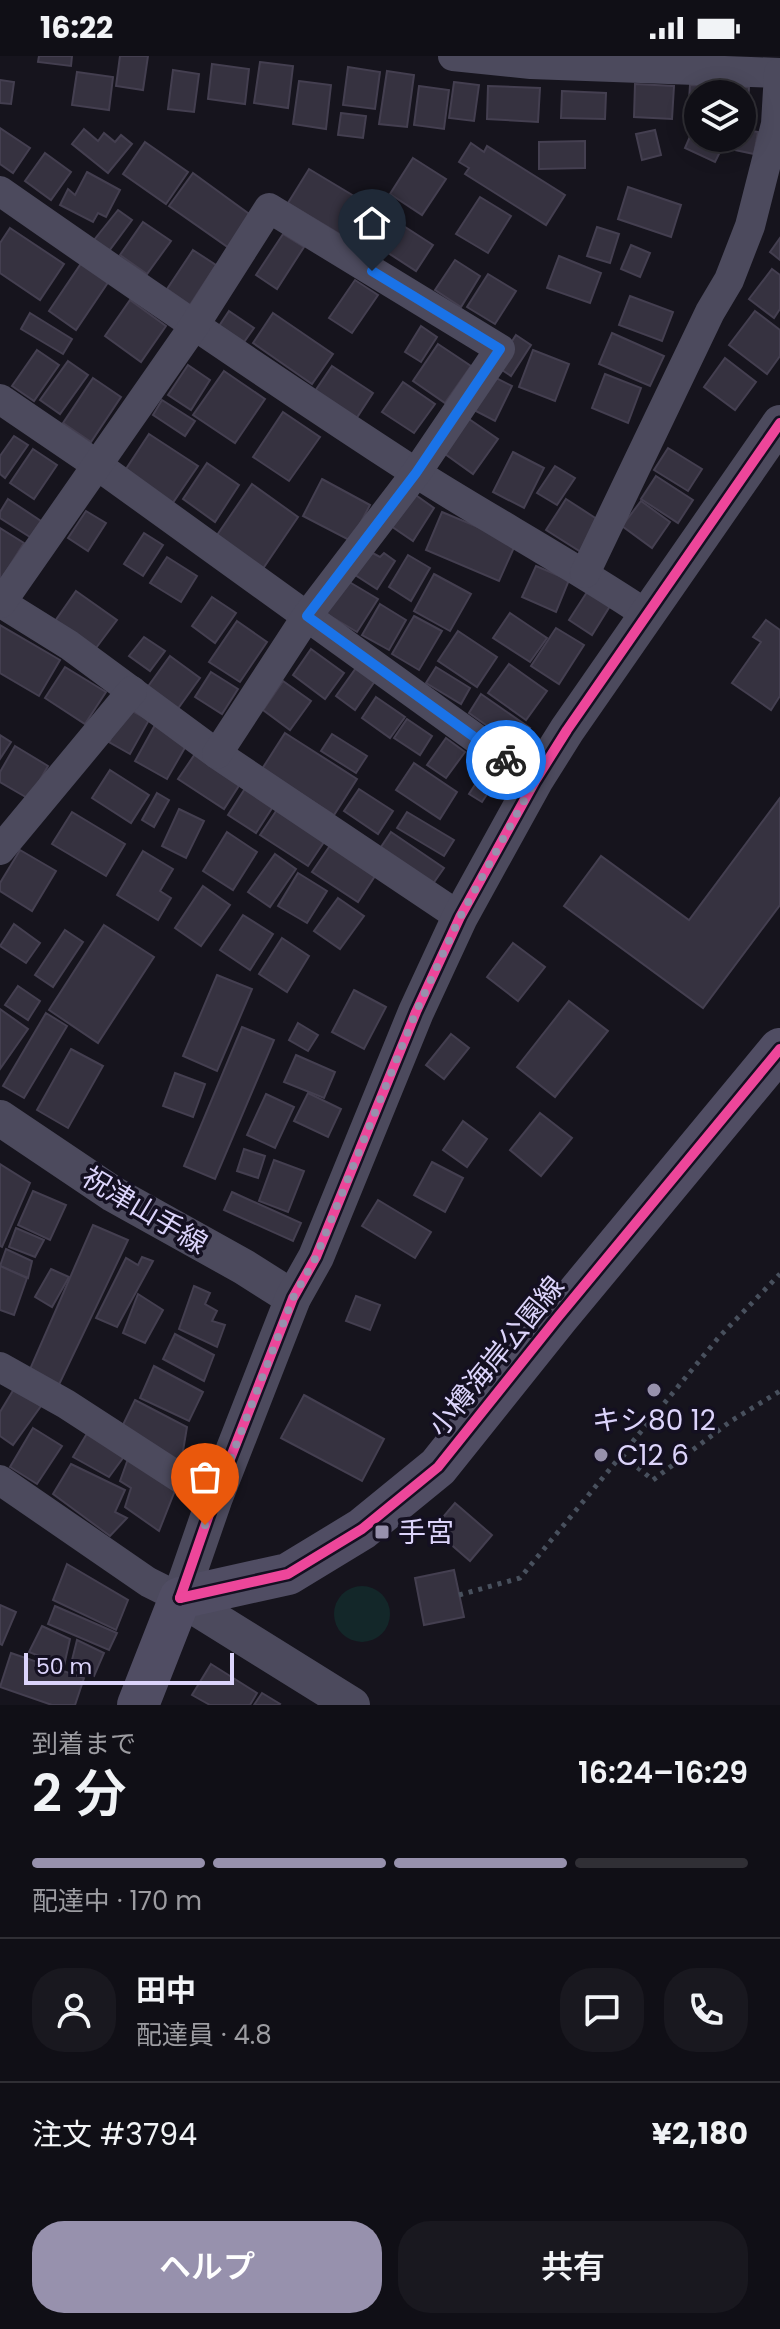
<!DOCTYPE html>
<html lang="ja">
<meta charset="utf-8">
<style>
:root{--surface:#100f16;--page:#19181f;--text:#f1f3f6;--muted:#9c9ca1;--line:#302f35;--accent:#9791ad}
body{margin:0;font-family:Poppins,"Noto Sans JP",sans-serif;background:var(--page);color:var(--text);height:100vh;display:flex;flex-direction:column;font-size:30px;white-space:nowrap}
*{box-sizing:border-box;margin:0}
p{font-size:26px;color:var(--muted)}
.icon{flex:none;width:44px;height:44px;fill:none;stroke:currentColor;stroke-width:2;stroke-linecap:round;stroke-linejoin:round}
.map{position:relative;height:1649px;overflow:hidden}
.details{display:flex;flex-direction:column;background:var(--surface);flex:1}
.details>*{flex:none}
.controls{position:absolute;left:684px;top:24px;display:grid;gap:16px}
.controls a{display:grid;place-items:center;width:72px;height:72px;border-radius:50%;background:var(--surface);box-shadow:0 4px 20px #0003,0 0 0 2px var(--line);font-size:40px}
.scale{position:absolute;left:24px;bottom:20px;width:210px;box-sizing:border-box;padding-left:8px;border:4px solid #dcd4fb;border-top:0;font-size:22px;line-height:28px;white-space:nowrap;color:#dcd4fb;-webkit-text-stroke:6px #141021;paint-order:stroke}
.pin{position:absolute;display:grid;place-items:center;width:68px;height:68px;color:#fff;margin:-82px -34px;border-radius:50% 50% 50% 0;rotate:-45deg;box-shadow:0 0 8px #0007}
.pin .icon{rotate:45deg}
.courier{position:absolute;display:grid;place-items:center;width:80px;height:80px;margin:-40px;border:6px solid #1a73e8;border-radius:50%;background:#fff;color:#222;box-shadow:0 2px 10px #0007}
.summary em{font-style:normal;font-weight:600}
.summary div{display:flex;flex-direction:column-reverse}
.summary{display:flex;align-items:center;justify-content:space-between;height:136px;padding:0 32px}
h1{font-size:52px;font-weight:600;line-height:60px}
.bar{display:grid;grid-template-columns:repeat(4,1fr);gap:12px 8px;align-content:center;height:96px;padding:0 32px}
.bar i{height:10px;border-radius:6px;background:var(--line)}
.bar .current{background:var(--accent)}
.bar p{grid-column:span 4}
.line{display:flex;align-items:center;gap:20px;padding:0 32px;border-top:2px solid var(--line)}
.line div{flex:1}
.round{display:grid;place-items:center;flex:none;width:84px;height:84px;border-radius:32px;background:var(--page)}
.button{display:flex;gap:16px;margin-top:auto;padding:16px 32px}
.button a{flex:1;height:92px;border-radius:32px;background:var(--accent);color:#fff;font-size:32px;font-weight:600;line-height:92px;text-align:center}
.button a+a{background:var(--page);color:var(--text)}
.status{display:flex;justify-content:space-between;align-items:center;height:56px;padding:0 40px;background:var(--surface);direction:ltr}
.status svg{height:22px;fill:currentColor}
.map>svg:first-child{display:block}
.green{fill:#132729}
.building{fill:#363240;stroke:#443f50;stroke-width:2}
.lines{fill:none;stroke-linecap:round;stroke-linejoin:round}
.path{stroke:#48505d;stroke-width:5;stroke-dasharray:4 6;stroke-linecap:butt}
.minor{stroke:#4c4a5d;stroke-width:30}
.tertiary{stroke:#4c4a5d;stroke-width:36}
.secondary{stroke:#504d63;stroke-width:42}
.cycleway-casing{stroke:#141021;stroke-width:15}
.cycleway{stroke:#ed469a;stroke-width:10}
.done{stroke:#9791ad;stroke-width:8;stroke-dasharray:0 14.4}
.route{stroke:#1a73e8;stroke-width:10}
.poi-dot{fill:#9791ad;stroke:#141021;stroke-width:3}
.labels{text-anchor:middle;stroke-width:7;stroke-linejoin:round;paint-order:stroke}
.street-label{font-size:28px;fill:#dcd4fb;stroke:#141021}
.poi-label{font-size:28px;fill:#dcd4fb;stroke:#141021;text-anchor:start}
</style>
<div class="status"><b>16:22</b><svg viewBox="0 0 49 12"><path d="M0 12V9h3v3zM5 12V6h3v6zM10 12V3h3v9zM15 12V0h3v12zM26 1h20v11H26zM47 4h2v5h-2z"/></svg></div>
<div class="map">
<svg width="780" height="1649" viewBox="0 0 780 1649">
<rect width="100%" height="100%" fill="#16141d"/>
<circle class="green" cx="362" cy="1558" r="28"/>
<g class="building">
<path d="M39 0H72L71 10 38 6Z"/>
<path d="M120 0H148L143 34 116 30Z"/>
<path d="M260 6 293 10 288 52 254 47Z"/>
<path d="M212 8 249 13 245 48 208 43Z"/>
<path d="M348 11 380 16 375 53 343 49Z"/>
<path d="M173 14 199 18 194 56 168 53Z"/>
<path d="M387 15 414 19 407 71 379 68Z"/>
<path d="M77 16 113 21 109 54 72 49Z"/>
<path d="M0 24 14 26 11 48 0 47Z"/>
<path d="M299 25 331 29 326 73 293 68Z"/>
<path d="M454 26 479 29 474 65 449 62Z"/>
<path d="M635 28 674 30 672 63 634 61Z"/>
<path d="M690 29 749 31 747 63 742 62V38H698V61L688 60Z"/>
<path d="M419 30 449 34 444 73 414 69Z"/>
<path d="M488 30 540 32 538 66 487 63Z"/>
<path d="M562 35 606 37 605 63 561 62Z"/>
<path d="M341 57 366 60 363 82 338 79Z"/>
<path d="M695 69 698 71V82L726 84 715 106 685 92Z"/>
<path d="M0 72 30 92 13 117 0 108Z"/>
<path d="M84 73 98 85 104 77 115 86 121 79 132 88 108 117 72 88Z"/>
<path d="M742 73 758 76 754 98 730 93 732 82H742Z"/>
<path d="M655 74 661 99 642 104 636 78Z"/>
<path d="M585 85V112L539 113V86Z"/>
<path d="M145 86 188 116 166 148 123 118Z"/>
<path d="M471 87 484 96 487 90 565 139 546 169 465 118 469 112 459 106Z"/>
<path d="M45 97 71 116 51 144 25 125Z"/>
<path d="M413 102 446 123 422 159 390 138Z"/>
<path d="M309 113 384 158 363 192 288 147Z"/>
<path d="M87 116 120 134 106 161 98 157 93 166 60 149 68 133 75 139Z"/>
<path d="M193 117 252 160 229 192 169 150Z"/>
<path d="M628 131 681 149 671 181 618 163Z"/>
<path d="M480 141 511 160 488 197 456 178Z"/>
<path d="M118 154 132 164 109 195 94 184Z"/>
<path d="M143 166 171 185 147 218 120 199Z"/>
<path d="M399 167 433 189 416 215 382 193Z"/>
<path d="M597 171 619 178 610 207 587 200Z"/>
<path d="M10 172 64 208 40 244 0 217V187Z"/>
<path d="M283 178 304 191 277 233 256 219Z"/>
<path d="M780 182V204L770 196Z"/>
<path d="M631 189 650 197 640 221 621 213Z"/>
<path d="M193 194 216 209 190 249 167 233Z"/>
<path d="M559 200 601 217 590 247 547 232Z"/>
<path d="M455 204 480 220 461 251 435 234Z"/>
<path d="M82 206 109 225 76 274 49 255Z"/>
<path d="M772 213 780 219V253L774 262 749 243Z"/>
<path d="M488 218 516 235 495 268 467 251Z"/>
<path d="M355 224 378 239 352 277 329 262Z"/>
<path d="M630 240 673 256 662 285 619 269Z"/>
<path d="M130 244 166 270 141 306 105 280Z"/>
<path d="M229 255 254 272 237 296 213 279Z"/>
<path d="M755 255 780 274V300L767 318 729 289Z"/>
<path d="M30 257 72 283 63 298 21 273Z"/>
<path d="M273 257 333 298 312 328 253 287Z"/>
<path d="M421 270 437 281 421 306 405 296Z"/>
<path d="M612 277 664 300 650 330 599 308Z"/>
<path d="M516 279 531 289 511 320 496 310Z"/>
<path d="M438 288 471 310 445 347 413 325Z"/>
<path d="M37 294 59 309 34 345 12 330Z"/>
<path d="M533 294 569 308 555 345 519 331Z"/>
<path d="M725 302 756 326 735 354 704 331Z"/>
<path d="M68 305 88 319 60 358 40 344Z"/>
<path d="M188 309 210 324 191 354 168 339Z"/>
<path d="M332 310 373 337 352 369 311 341Z"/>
<path d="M224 315 265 343 235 387 193 359Z"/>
<path d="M488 318 512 330 495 365 472 353Z"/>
<path d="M605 318 641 332 628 367 592 352Z"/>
<path d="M93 322 121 341 91 386 63 367Z"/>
<path d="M403 326 435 348 414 377 382 356Z"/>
<path d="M162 344 195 365 185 380 153 359Z"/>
<path d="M283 356 320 381 289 425 253 401Z"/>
<path d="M469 363 498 383 473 418 445 398Z"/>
<path d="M149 378 198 410 170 451 122 419Z"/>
<path d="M14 380 28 389 5 422 0 418V400Z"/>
<path d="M668 392 702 413 688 435 654 414Z"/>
<path d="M33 393 57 409 34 443 10 427Z"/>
<path d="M513 396 544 412 524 452 493 436Z"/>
<path d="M207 407 239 429 215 466 183 443Z"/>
<path d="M555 410 575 422 557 449 537 437Z"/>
<path d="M656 420 693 444 678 467 641 443Z"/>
<path d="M322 423 370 449 351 485 303 460Z"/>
<path d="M252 428 298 461 260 517 215 482Z"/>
<path d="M410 435 434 452 413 485 388 468Z"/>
<path d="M8 443 44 467 33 483 0 462V456Z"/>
<path d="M566 443 600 465 581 496 546 474Z"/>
<path d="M641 445 670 466 652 492 622 470Z"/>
<path d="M86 455 106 467 88 495 68 482Z"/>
<path d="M442 456 516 487 499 525 426 494Z"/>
<path d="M0 472 24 487 0 525Z"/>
<path d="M144 477 163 489 143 520 124 508Z"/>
<path d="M367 494 380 501 384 497 395 505 377 533 352 517Z"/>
<path d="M408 499 430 512 411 545 389 531Z"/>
<path d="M167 501 197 520 181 546 150 527Z"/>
<path d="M536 510 569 524 556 556 522 541Z"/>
<path d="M434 518 471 538 450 575 414 555Z"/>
<path d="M346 524 378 543 357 576 325 557Z"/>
<path d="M76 535 117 564 93 596 53 568Z"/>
<path d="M587 536 610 550 592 579 569 564Z"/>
<path d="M212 541 236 557 215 587 192 570Z"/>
<path d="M380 548 406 564 389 594 362 579Z"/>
<path d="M510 557 547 582 530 606 493 582Z"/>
<path d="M414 560 442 575 419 614 392 598Z"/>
<path d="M766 564 780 574V640L771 654 732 627 761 586 753 581Z"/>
<path d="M237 565 267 586 240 626 209 606Z"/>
<path d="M0 569 60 604 39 640 0 617Z"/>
<path d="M556 572 584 589 559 628 531 610Z"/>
<path d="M458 575 497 601 477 631 438 605Z"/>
<path d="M144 581 165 595 150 615 129 600Z"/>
<path d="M311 593 344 617 325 643 293 619Z"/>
<path d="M170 600 200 622 174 658 144 636Z"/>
<path d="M509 608 547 635 526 664 488 637Z"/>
<path d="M65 611 106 636 85 668 45 642Z"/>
<path d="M436 611 470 632 461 648 426 627Z"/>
<path d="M356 612 375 625 355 654 336 640Z"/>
<path d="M211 616 238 633 222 658 195 641Z"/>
<path d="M283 625 311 645 290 674 263 654Z"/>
<path d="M481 638 530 672 517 691 469 657Z"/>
<path d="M376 641 405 661 390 682 362 662Z"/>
<path d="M127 652 149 664 130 698 109 686Z"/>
<path d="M407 663 432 680 420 699 394 682Z"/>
<path d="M155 669 187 688 167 723 135 705Z"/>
<path d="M285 677 357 723 334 759 262 713Z"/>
<path d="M332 678 367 700 356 717 321 695Z"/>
<path d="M0 679 11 686 0 703Z"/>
<path d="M446 682 465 696 446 722 427 709Z"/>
<path d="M15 690 48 710 29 743 0 726V716Z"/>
<path d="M197 695 242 725 224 753 178 723Z"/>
<path d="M414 707 457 736 440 763 396 734Z"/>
<path d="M486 712 499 720 482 746 469 738Z"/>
<path d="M110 714 149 739 131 767 92 742Z"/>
<path d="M246 731 274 749 256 777 228 759Z"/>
<path d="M359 733 393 755 378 778 344 755Z"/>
<path d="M157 737 169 744 154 771 142 764Z"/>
<path d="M780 742V849L703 952 564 850 601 800 689 864Z"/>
<path d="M278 752 326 783 308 810 260 779Z"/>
<path d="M179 753 204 765 186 802 162 790Z"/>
<path d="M72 756 125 788 106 820 52 788Z"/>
<path d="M407 756 454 784 444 800 397 772Z"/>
<path d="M227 776 257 796 233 834 203 815Z"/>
<path d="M391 776 444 812 428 835 375 800Z"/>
<path d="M331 788 377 817 358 846 312 816Z"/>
<path d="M20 794 56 815 32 855 0 835V827Z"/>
<path d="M143 795 173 813 160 835 171 842 158 864 117 839Z"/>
<path d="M275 798 296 813 270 851 248 836Z"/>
<path d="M298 817 327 835 307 867 278 850Z"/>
<path d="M203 830 230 849 201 890 175 872Z"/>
<path d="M338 842 364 860 340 893 314 875Z"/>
<path d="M243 859 273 878 250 914 220 894Z"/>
<path d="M14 868 40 887 26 907 0 890Z"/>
<path d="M104 869 154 901 98 987 49 954Z"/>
<path d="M65 874 83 886 53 931 35 919Z"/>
<path d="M282 882 309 900 287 936 259 918Z"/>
<path d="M513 887 545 911 518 945 487 921Z"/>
<path d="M217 919 252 933 217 1015 183 1000Z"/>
<path d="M18 930 40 945 28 964 5 949Z"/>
<path d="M354 934 386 951 364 993 332 976Z"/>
<path d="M569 945 608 975 555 1041 517 1011Z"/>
<path d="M0 953 28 973 0 1013Z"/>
<path d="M46 957 67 970 24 1042 3 1030Z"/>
<path d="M298 967 318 979 308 995 289 984Z"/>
<path d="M242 971 274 984 215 1123 184 1110Z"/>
<path d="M451 978 469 992 444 1023 426 1009Z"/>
<path d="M71 993 103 1010 68 1072 37 1054Z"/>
<path d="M296 999 335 1016 324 1042 284 1026Z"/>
<path d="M175 1017 205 1028 193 1061 163 1050Z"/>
<path d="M308 1037 341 1053 328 1081 294 1065Z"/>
<path d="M266 1038 294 1051 275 1092 247 1079Z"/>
<path d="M540 1057 572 1082 541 1120 510 1094Z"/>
<path d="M463 1065 487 1083 467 1111 443 1094Z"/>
<path d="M244 1093 265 1100 258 1122 237 1115Z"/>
<path d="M274 1104 304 1115 288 1156 259 1145Z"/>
<path d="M432 1106 463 1122 445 1156 414 1139Z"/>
<path d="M0 1108 30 1127 2 1191 0 1190Z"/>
<path d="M33 1135 66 1149 50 1184 18 1169Z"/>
<path d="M232 1136 301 1167 293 1185 224 1154Z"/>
<path d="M378 1144 431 1176 415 1202 362 1170Z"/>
<path d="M93 1169 128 1184 56 1335 27 1320Z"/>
<path d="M16 1172 44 1184 35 1201 9 1191Z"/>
<path d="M6 1193 32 1205 28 1222 0 1210Z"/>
<path d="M142 1201 153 1205 117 1271 96 1262 126 1202 138 1209Z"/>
<path d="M0 1210 27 1222 14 1259 0 1254Z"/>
<path d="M51 1213 69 1221 52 1251 35 1241Z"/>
<path d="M194 1230 210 1237 205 1248 217 1255 212 1265 225 1269 217 1291 179 1273Z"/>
<path d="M138 1238 163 1254 145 1287 123 1277Z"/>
<path d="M356 1240 380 1249 370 1274 346 1265Z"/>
<path d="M175 1278 214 1299 204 1325 163 1303Z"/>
<path d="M154 1310 203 1336 189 1365 140 1342Z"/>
<path d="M14 1333 41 1350 13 1389 0 1380V1356Z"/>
<path d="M304 1339 384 1383 362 1425 281 1382Z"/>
<path d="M135 1344 187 1371 180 1413 120 1375Z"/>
<path d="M33 1372 62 1390 37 1428 10 1411Z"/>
<path d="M89 1374 128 1395 109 1421 73 1401Z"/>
<path d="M128 1403 176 1432 159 1475 125 1451 131 1432 120 1425Z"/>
<path d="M71 1408 125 1434 115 1456 127 1462 110 1480 53 1438Z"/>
<path d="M455 1447 492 1479 470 1505 433 1473Z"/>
<path d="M67 1508 128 1544 116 1574 53 1544Z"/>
<path d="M454 1514 464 1561 424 1569 415 1522Z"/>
<path d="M0 1549 16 1556 2 1589 0 1588Z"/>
<path d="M55 1550 117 1577 109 1594 48 1568Z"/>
<path d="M42 1570 70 1583 64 1610 29 1596Z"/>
<path d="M77 1584 104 1597 94 1620 70 1612Z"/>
<path d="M11 1597 84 1622 75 1649H52L0 1631Z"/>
<path d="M211 1608 257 1637 250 1649H210L192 1639Z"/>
<path d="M262 1637 280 1648 279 1649H254Z"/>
</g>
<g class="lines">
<g class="path">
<path d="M622 1399 653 1424 731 1365 780 1335"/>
<path d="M459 1539 520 1522 719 1281 780 1218"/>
</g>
<g class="minor">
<path d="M453 0 531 8 780 17"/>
<path d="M0 135C136 230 273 324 413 415 490 464 570 507 646 558"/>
<path d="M0 343 97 409 535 725"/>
<path d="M585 517 710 256 729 224 750 170 776 68 779 17"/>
<path d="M0 546 69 589 217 698 460 861"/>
<path d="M1 547 194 270 269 152 500 293 416 417 307 560 217 698"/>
<path d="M0 794 132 635"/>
<path d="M0 1311 66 1348 214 1444"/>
<path d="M0 1424 148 1526 180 1542"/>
</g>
<g class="tertiary">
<path d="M0 1062 113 1138 244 1211 293 1242"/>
<path d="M352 1649 180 1542 214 1444 293 1242 316 1201 416 956 460 861 535 725 567 674 780 367"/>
</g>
<path class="secondary" d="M138 1649 180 1542 288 1518 362 1473 438 1411 558 1261 780 993"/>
<g class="cycleway-casing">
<g id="cycleway">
<path d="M180 1542 214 1444 293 1242 316 1201 416 956 460 861 535 725 567 674 780 367"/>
<path d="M180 1542 288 1518 362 1473 438 1411 558 1261 780 993"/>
</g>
</g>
<use href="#cycleway" class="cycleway"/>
</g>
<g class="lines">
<path class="done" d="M205 1469 293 1242 316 1201 416 956 460 861 535 725 506 704"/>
<path class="route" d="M372 215 500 293 416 417 307 560 506 704"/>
</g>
<g class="poi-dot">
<circle cx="654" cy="1334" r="8"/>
<circle cx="601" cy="1399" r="8"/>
<rect x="374" y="1468" width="16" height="16" rx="4"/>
</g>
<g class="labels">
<g class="street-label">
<text transform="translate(145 1154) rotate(31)" y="10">祝津山手線</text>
<text transform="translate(496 1300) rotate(-51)" y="10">小樽海岸公園線</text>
</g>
<g class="poi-label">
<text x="654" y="1374" text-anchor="middle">キシ80 12</text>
<text x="617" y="1409">C12 6</text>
<text x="398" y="1486">手宮</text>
</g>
</g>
</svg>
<div class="controls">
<a><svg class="icon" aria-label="layers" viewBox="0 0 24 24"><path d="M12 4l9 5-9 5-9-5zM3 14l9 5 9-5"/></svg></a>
</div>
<div class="scale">50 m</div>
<div class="pin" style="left:205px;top:1469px;background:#ea580c"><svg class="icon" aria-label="bag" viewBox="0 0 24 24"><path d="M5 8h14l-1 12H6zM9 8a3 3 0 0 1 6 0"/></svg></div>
<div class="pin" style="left:372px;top:215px;background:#1f2937"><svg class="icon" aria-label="home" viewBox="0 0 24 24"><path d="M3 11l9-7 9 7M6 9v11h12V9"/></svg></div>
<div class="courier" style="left:506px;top:704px"><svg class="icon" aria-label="bike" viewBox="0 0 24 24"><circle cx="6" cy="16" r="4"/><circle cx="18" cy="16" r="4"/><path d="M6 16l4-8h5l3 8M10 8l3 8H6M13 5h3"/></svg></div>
</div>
<section class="details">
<div class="summary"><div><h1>2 分</h1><p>到着まで</p></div><em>16:24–16:29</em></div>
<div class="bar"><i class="current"></i><i class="current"></i><i class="current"></i><i></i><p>配達中 · 170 m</p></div>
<div class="line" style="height:144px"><a class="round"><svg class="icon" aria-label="person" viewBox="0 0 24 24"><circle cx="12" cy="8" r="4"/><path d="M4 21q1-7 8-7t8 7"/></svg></a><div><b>田中</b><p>配達員 · 4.8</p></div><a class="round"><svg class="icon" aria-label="chat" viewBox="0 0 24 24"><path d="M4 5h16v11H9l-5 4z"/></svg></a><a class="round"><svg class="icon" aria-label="phone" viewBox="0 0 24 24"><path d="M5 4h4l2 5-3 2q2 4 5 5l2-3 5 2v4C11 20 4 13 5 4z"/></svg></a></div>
<div class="line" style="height:104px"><div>注文 #3794</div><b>¥2,180</b></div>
<div class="button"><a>ヘルプ</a><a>共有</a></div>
</section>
